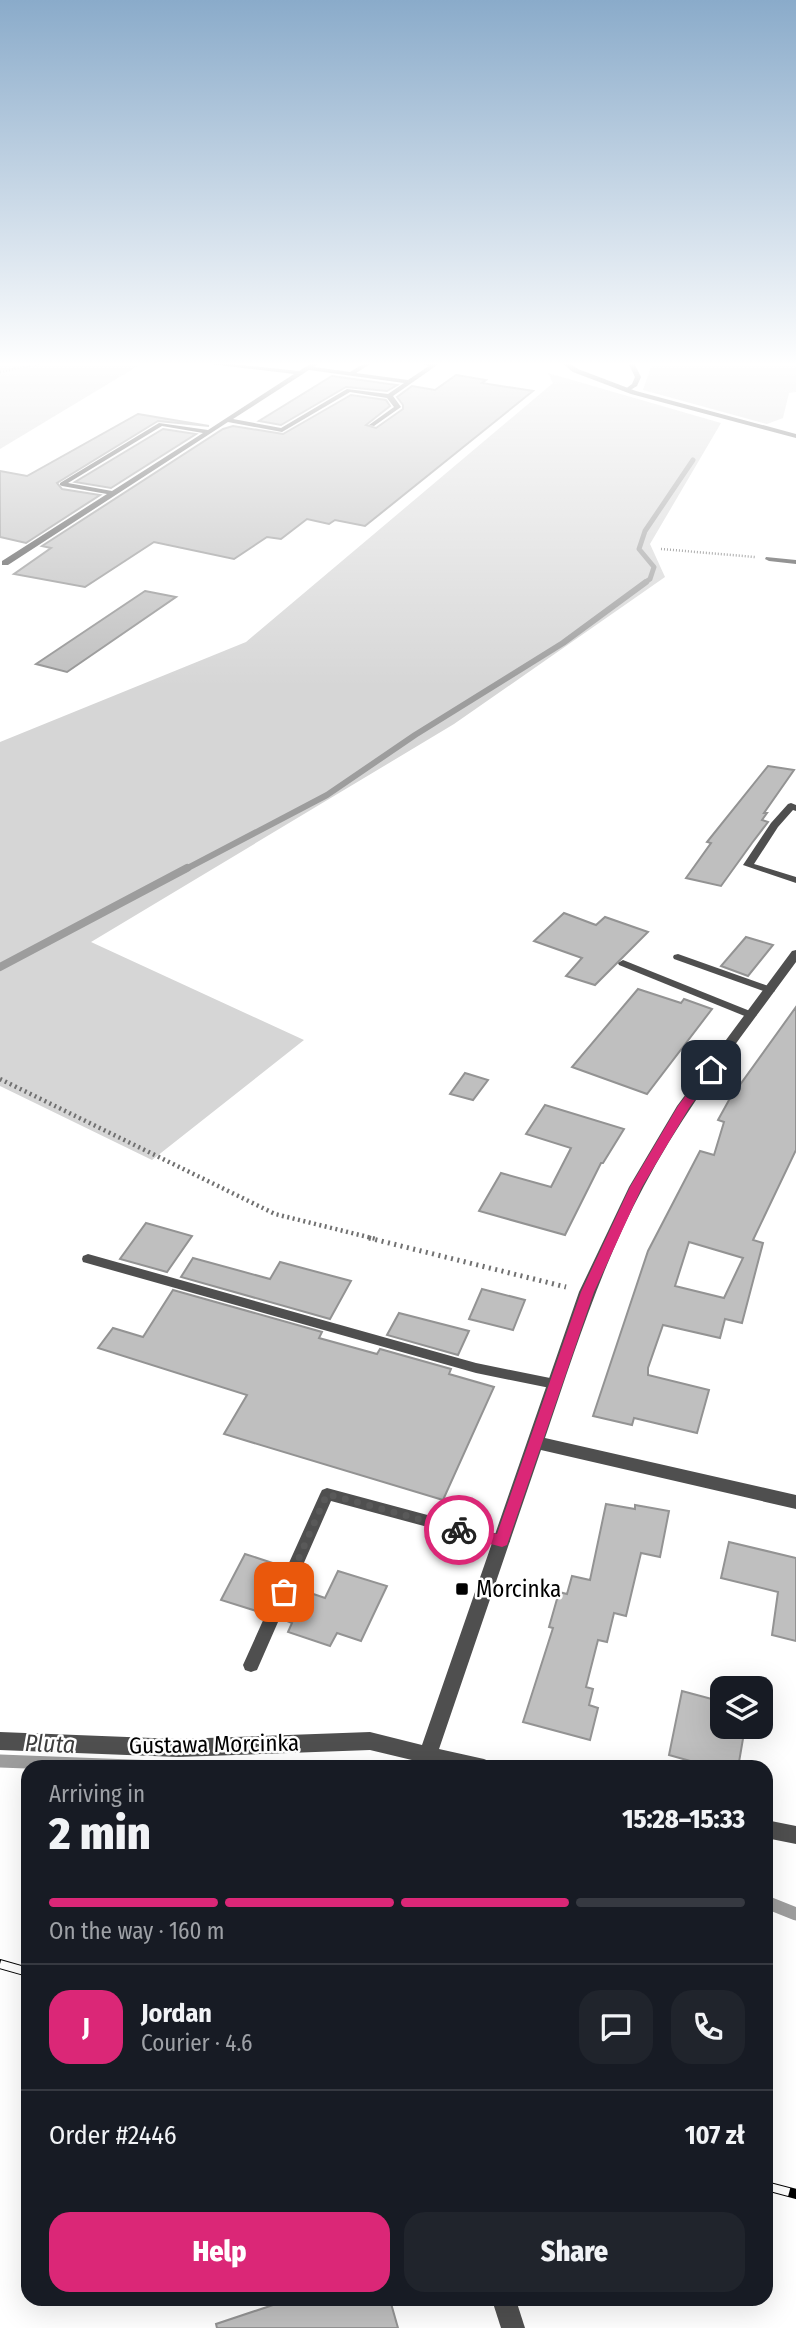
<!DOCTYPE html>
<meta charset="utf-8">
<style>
:root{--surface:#171b24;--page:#20242c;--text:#f1f3f6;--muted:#9ea1a6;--line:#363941;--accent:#db2777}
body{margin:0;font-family:"Fira Sans Condensed",sans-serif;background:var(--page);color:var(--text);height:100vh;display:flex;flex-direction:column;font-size:26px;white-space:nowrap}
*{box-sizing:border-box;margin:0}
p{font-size:23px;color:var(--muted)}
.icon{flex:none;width:38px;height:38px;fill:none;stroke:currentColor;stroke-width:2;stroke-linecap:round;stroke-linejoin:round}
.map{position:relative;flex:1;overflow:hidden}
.side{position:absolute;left:21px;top:1760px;width:752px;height:546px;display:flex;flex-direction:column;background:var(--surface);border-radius:21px;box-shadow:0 7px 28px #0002}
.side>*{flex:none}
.fabs{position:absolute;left:710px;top:1676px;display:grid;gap:14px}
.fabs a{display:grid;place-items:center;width:63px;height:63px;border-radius:14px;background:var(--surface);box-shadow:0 7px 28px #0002;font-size:35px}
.pin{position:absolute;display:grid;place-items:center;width:60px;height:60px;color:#fff;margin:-30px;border-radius:14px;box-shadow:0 4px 10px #0006}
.courier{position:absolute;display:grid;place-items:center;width:70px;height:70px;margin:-35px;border:5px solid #db2777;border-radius:50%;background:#fff;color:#222;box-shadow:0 2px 9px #0007}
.head em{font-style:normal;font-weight:800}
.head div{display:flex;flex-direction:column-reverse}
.head{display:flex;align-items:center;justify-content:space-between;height:119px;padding:0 28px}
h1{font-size:46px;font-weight:800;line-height:52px}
.bar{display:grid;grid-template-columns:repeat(4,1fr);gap:10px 7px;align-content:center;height:84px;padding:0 28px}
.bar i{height:9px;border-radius:5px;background:var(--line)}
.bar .on{background:var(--accent)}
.bar p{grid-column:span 4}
.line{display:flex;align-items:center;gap:18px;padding:0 28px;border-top:2px solid var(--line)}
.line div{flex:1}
.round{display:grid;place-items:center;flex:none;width:74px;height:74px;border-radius:21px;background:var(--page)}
.cta{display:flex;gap:14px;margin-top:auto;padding:14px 28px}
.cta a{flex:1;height:80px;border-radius:21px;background:var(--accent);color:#fff;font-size:28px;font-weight:800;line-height:80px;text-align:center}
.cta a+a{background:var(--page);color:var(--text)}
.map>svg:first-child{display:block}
.green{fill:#d6d6d6}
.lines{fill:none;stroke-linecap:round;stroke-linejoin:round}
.stream-far3{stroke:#9d9d9d;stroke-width:5}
.stream-far2{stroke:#9d9d9d;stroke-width:6}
.stream-far1{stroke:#9d9d9d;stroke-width:8}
.stream{stroke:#9d9d9d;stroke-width:13}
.building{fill:#bfbfbf;stroke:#939393;stroke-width:2;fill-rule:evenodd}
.path-far2{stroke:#717171;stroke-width:2.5;stroke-dasharray:1 2;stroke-linecap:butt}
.path-far1{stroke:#717171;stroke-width:4.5;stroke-dasharray:2 3.5;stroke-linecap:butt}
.path{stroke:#717171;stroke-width:5;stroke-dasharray:2 4.5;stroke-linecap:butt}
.service{fill:#4f4f4f;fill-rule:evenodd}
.minor{fill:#4f4f4f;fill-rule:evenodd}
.rail-casing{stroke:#000;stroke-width:10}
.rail{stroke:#fff;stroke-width:8;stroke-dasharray:24;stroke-linecap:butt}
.route{fill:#db2777}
.done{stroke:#595959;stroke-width:7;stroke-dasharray:0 12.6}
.poi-dot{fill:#000;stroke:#fff;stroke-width:2.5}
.labels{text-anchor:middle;stroke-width:5;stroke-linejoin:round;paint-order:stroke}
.near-poi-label{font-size:23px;fill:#000;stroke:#fff;text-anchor:start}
.near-street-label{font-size:23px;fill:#000;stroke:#fff}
.near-water-label{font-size:24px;font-style:italic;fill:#3e3e3e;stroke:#fff}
</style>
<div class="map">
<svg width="796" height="2328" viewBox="0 0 796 2328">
<rect width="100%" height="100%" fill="#fff"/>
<g class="green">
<path d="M0 361H146L0 449Z"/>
<path d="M653 361H796V392L789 393 783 418 767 424 643 390Z"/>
<path d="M548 373 721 423 650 544 665 577 454 724 91 942 304 1040 152 1160 0 1086V742L246 642 553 383Z"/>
</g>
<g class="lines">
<path class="stream-far3" d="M643 584 650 579 654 567 639 549 645 531 693 460"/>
<path class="stream-far2" d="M184 870 327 795 415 735 563 643 646 582"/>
<path class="stream-far1" d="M0 967 187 868"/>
<g class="stream">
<path d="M0 1761 183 1768"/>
<path d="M766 1902 796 1914"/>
</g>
</g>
<g class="building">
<path d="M456 375 486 380 482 383 533 391 365 526 335 520 329 524 307 519 281 539 267 537 234 559 154 542 85 587 14 574 51 548 42 546 223 429 233 426 283 434 351 395 386 400 390 406 366 425 376 428 403 409V405L397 397 412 386 435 390Z"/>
<path d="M332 376 397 385 387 391 346 387 281 425 259 421Z"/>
<path d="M138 414 209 426 158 421 57 483 62 489 100 495 26 543 0 537V471L27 476Z"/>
<path d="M163 429 196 434 111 488 75 482Z"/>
<path d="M145 591 176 597 67 672 36 664Z"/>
<path d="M768 766 794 770 764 813H767L762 820 768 822 752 843 721 886 686 878 711 843 707 842Z"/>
<path d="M564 913 596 925 605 917 648 932 595 985 566 976 582 958 534 941Z"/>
<path d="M746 937 773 945 748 976 721 966Z"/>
<path d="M638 989 681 1003 684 999 712 1009 647 1094 572 1067Z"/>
<path d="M796 1007V1150L753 1240 763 1243 742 1323 725 1319 720 1338 663 1325 648 1368V1375L709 1390 697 1433 634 1418 632 1425 593 1416 648 1251 700 1151 714 1155 724 1122 718 1120 729 1100ZM689 1242 743 1258 724 1298 675 1286Z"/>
<path d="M465 1073 488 1080 473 1100 450 1094Z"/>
<path d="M545 1105 624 1129 603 1163H601L565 1235 479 1211 501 1173 551 1187 571 1148 526 1134Z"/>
<path d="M146 1223 192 1236 167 1272 120 1259Z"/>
<path d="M193 1258 270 1279 280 1262 351 1281 330 1319 181 1277Z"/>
<path d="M482 1289 525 1300 513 1330 469 1319Z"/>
<path d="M173 1290 322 1332 319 1338 377 1354 380 1349 451 1369 449 1374 494 1387 443 1500 224 1434 247 1395 98 1348 113 1328 143 1337Z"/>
<path d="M399 1313 469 1331 458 1355 387 1335Z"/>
<path d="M606 1504 635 1509V1505L669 1511 660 1557 641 1553 626 1616 614 1613 607 1642 598 1640 586 1687 593 1689 589 1705 598 1708 590 1740 523 1722 553 1628 549 1627 559 1592 567 1594 572 1576 590 1580Z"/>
<path d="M729 1542 796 1558V1641L772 1635 778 1592 721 1578Z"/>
<path d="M245 1554 279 1565 271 1580 277 1582 263 1613 221 1600Z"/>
<path d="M338 1571 387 1586 361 1641 337 1633 330 1646 288 1632 292 1623 282 1619 296 1588 325 1598Z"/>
<path d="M682 1691 723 1702V1727H745L738 1768H715L669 1755Z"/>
<path d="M288 2300H390L398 2328H217L216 2324Z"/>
</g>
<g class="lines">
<g class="path-far2">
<path d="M0 372 52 361"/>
<path d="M661 549 755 557"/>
</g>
<path class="path-far1" d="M0 1079 275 1214 376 1239"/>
<path class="path" d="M369 1238 566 1287"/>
<g class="service">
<path d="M184 361H202L299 371 315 361H322L314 367 350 372 368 361H375L356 373 408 380 429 366 403 361 433 363 443 361 393 396 401 407 374 426 369 425 394 407 387 398 350 392 282 432 228 422 8 565H2V561L107 494 62 486 60 485V483L159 423 208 430 294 374ZM309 370 404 383 388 394 347 389 281 428 233 419ZM162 426 203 433 112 491 68 483Z"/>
<path d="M627 361H633L641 377 637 386 627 392 624 390 632 384 635 377Z"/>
<path d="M766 557 796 560V564L769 561 765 559Z"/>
<path d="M791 803 796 805V811L793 810 778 827 754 864 796 877V883L743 865 771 823 788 804Z"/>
<path d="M678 954 774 988 775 990 774 992H766L674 959 673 957 674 955Z"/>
<path d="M623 960 755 1013 757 1015 751 1018 747 1017 619 965 618 963Z"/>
<path d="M88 1254 476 1363 555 1379 560 1380 562 1384 560 1388 555 1389 476 1373 83 1262 82 1259 83 1256Z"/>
<path d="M327 1488 502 1535 507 1537 510 1541 507 1545 502 1547 331 1501 257 1670 251 1672 245 1670 243 1665 320 1494 322 1490Z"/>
</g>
<g class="minor">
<path d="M559 361H566L578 369 636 391 796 434V438L631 394 573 372Z"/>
<path d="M796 950V962C743 1035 686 1106 644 1186 601 1266 574 1353 545 1438L796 1495V1509L541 1450 439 1749 484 1759 491 1762 493 1768H445L434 1765 433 1768H413L416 1761 370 1750 178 1757 0 1750V1732L178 1739 370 1732 422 1745 579 1292 629 1187 677 1106 792 951Z"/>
<path d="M766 1820 796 1826V1844L766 1838Z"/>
<path d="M492 2300H516L525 2328H501Z"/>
</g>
<g class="rail-casing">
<g id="rail">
<path d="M0 1964 28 1972"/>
<path d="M766 2186 796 2194"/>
</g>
</g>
<use href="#rail" class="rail"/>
</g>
<linearGradient id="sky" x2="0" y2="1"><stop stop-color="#8aabca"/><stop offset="0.53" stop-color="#fff"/><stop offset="1" stop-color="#fff" stop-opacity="0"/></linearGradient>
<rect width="796" height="687" fill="url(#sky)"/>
<path class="route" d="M707 1068 716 1070 689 1108 642 1187 594 1292 507 1545 502 1547 454 1534V1526L459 1524 497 1534 581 1292 630 1187 678 1106Z"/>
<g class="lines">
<path class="done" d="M284 1592 327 1494 459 1530"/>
</g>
<rect class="poi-dot" x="455" y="1582" width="14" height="14" rx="3.5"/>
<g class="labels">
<g class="near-poi-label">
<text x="476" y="1597">Morcinka</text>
</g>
<g class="near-street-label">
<text transform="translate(214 1744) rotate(-1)" y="8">Gustawa Morcinka</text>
</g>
<g class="near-water-label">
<text transform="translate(50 1744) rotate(2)" y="8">Pluta</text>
</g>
</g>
</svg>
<div class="fabs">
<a><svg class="icon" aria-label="layers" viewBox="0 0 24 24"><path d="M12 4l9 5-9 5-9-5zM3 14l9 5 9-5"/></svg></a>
</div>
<div class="pin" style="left:284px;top:1592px;background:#ea580c"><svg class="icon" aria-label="bag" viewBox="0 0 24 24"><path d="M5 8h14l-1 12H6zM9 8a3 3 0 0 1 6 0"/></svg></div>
<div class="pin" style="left:711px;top:1070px;background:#1f2937"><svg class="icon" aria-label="home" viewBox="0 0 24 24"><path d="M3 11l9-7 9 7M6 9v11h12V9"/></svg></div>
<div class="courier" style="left:459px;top:1530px"><svg class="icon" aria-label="bike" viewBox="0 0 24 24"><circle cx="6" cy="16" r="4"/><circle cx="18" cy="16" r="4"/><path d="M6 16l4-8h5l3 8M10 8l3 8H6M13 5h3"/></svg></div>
<section class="side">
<div class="head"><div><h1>2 min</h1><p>Arriving in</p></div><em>15:28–15:33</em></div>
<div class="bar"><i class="on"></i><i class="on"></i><i class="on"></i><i></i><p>On the way · 160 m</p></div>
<div class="line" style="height:126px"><b class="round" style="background:var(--accent);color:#fff">J</b><div><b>Jordan</b><p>Courier · 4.6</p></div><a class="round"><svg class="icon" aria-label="chat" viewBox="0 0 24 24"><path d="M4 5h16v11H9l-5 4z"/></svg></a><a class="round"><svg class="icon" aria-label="phone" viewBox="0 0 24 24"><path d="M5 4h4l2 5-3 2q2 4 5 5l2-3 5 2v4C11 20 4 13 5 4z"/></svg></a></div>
<div class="line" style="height:91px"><div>Order #2446</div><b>107 zł</b></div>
<div class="cta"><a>Help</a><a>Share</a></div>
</section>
</div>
